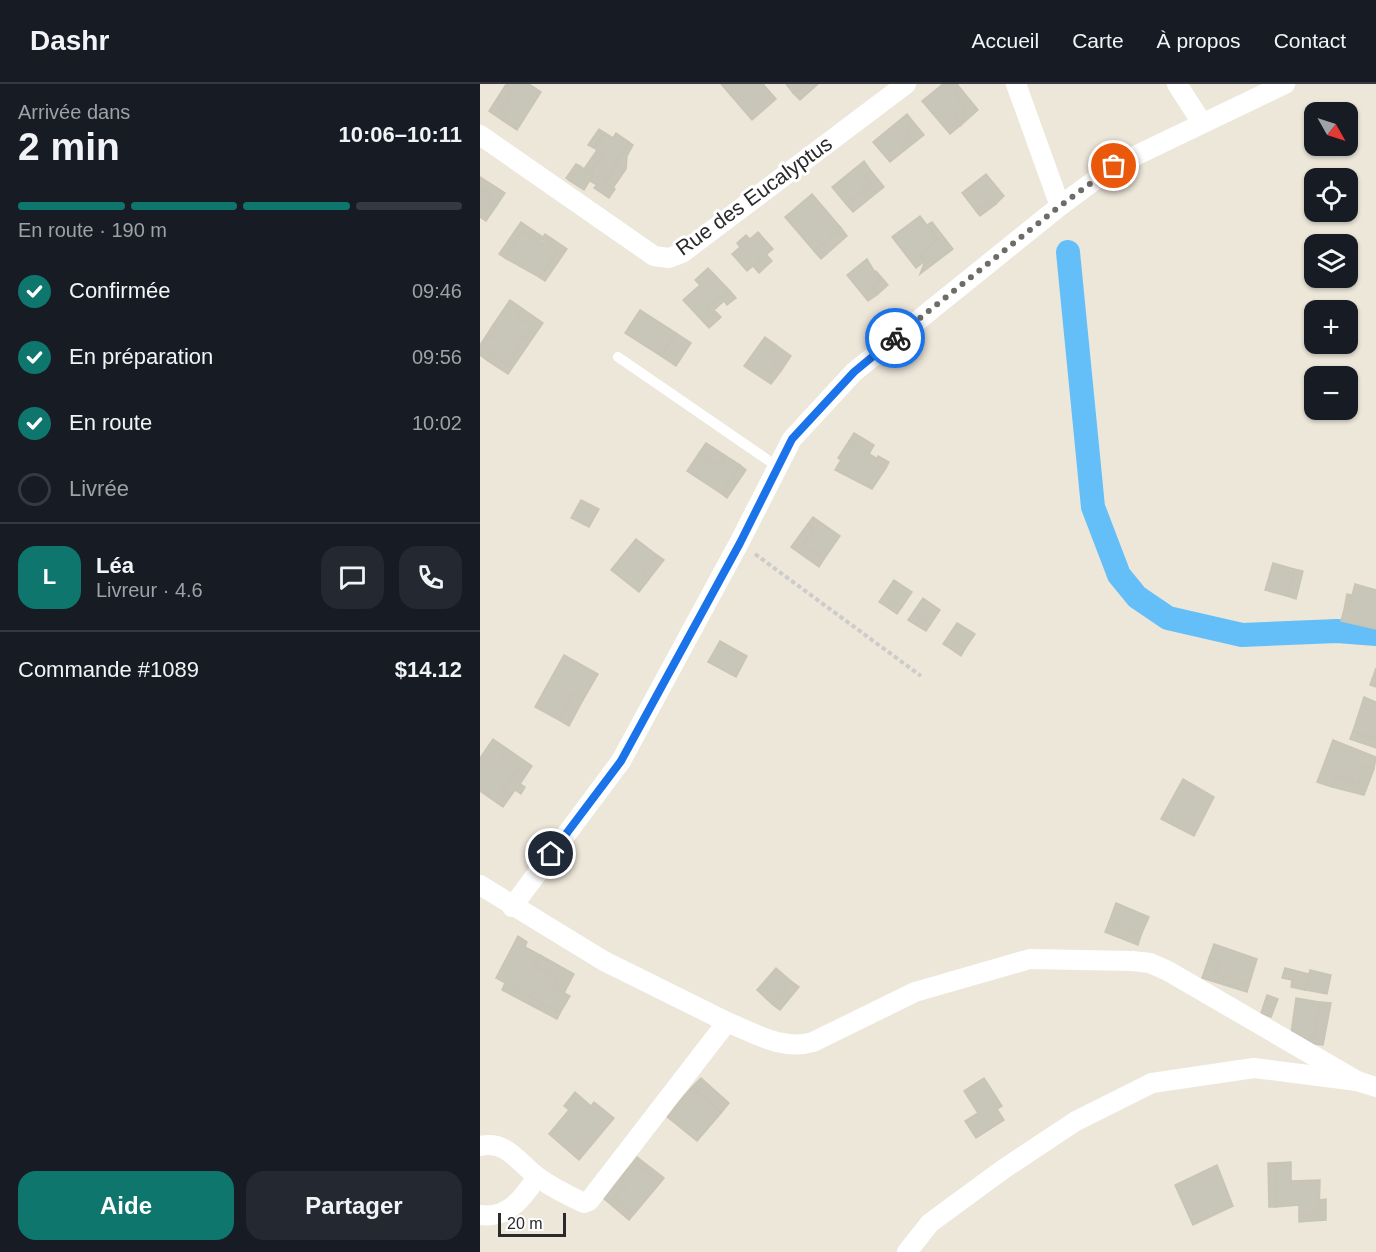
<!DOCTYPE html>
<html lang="fr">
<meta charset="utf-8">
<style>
:root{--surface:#171b24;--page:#242831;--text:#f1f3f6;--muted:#9ea1a6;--line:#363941;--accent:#0f766e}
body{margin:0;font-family:Arial,sans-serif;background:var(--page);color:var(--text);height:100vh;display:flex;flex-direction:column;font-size:22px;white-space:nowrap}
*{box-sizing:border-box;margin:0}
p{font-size:20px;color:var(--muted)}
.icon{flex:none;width:33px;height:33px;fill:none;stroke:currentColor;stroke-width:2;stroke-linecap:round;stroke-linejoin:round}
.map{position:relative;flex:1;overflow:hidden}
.sheet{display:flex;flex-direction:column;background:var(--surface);width:480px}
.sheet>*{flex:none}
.needle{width:39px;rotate:129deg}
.fabs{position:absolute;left:824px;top:18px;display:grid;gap:12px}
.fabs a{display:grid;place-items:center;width:54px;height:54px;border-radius:12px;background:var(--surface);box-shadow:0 2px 4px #0004;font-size:30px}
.scale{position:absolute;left:18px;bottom:15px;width:68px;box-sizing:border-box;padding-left:6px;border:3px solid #2a2a2a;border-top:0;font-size:16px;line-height:21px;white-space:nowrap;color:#2a2a2a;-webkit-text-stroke:4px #fff;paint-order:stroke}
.pin{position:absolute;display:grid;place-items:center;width:51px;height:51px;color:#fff;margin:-26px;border:3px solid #fff;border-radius:50%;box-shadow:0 2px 6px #0007}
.courier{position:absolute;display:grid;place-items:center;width:60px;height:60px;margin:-30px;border:4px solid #1a73e8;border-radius:50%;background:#fff;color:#222;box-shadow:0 2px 8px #0007}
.overview em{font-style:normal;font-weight:600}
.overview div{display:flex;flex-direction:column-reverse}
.overview{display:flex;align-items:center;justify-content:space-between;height:102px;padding:0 18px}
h1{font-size:39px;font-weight:600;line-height:45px}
.bar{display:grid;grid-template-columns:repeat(4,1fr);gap:9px 6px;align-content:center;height:72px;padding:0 18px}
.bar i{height:8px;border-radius:4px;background:var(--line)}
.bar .on{background:var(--accent)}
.bar p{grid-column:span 4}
.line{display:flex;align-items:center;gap:15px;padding:0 18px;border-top:2px solid var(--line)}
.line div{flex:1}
.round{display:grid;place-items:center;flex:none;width:63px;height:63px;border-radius:18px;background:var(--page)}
ol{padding:0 18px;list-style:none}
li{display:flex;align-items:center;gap:18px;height:66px}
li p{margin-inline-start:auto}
li .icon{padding:6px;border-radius:50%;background:var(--accent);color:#fff;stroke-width:4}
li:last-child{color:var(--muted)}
li i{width:33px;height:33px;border:3px solid var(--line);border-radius:50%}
.primary-button{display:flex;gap:12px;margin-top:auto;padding:12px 18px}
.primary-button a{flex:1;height:69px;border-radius:18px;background:var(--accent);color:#fff;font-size:24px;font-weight:600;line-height:69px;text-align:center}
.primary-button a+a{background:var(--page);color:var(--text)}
header{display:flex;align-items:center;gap:36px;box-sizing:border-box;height:84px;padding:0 30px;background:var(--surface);border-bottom:2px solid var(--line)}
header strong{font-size:28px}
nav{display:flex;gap:33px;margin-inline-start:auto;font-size:21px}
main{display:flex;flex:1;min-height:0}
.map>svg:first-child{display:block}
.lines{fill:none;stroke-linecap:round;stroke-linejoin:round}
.canal{stroke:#64bff9;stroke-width:24}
.building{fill:#c8c5b9;stroke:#c9c4b4;stroke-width:1.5}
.path{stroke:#ccc;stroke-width:4;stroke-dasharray:4.5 3;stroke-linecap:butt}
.service{stroke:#fff;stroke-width:10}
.minor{stroke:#fff;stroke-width:20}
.done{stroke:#6e6c68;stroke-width:6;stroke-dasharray:0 10.8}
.route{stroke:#1a73e8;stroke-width:8}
.labels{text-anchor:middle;stroke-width:6;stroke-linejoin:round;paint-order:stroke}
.street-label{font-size:21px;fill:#2a2a2a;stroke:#fff}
</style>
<header>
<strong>Dashr</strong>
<nav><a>Accueil</a><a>Carte</a><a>À propos</a><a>Contact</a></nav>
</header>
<main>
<section class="sheet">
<div class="overview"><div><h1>2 min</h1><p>Arrivée dans</p></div><em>10:06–10:11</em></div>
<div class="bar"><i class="on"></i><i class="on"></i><i class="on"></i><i></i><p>En route · 190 m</p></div>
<ol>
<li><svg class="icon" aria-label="check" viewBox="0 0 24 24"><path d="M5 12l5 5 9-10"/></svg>Confirmée<p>09:46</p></li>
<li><svg class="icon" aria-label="check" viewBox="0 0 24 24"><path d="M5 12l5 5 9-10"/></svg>En préparation<p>09:56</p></li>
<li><svg class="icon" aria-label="check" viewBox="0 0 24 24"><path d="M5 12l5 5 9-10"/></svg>En route<p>10:02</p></li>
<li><i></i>Livrée</li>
</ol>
<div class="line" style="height:108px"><b class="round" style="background:var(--accent);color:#fff">L</b><div><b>Léa</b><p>Livreur · 4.6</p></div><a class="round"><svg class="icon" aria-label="chat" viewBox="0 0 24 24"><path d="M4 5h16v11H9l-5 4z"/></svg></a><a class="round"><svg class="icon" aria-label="phone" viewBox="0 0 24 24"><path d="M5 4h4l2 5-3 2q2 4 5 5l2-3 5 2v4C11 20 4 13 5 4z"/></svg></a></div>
<div class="line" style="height:78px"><div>Commande #1089</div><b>$14.12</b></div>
<div class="primary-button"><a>Aide</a><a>Partager</a></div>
</section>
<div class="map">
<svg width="896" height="1168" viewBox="0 0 896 1168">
<rect width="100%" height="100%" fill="#ede7da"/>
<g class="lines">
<path class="canal" d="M588 168 613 423 639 491 657 513 688 534 762 551 857 547 896 550"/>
</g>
<g class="building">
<path d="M27 0H49L61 8 37 46 22 36 27 29 21 25 33 7 25 2Z"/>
<path d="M241 0H283L296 15 272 36Z"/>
<path d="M306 0H324L313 9Z"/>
<path d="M324 0H338L320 16 313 9Z"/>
<path d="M463 0H477L481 5 475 9 486 23 474 33 481 41 470 50 442 17Z"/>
<path d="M25 2 33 7 21 25 27 29 22 36 9 27Z"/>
<path d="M481 5 498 26 481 41 486 23 475 9Z"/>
<path d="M486 23 481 41 474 33Z"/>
<path d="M427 30 435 40 426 46 431 52 421 61 425 66 410 78 393 58Z"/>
<path d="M435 40 444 51 425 66 421 61 431 52 426 46Z"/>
<path d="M119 45 125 49 114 64 108 61Z"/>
<path d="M125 49 133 54 136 49 149 58 125 99 135 105 129 114 114 104 117 101 110 97 113 91 111 89 123 70 114 64Z"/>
<path d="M149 58 153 61 147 72 146 85 133 104 125 99Z"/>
<path d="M117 66 123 70 111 89 104 85Z"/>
<path d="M384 77 391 87 384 92 391 100 366 120 352 103Z"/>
<path d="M96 80 100 82 90 97 86 94Z"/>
<path d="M100 82 113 91 104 106 90 97Z"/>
<path d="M391 87 404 103 373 128 366 120 391 100 384 92Z"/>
<path d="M506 90 524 112 516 120 511 114 496 127 482 109Z"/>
<path d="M0 93 25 109 17 121 9 116 11 112 0 104Z"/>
<path d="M0 104 11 112 9 116 17 121 6 137 0 133Z"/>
<path d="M332 110 361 144 334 167 305 133Z"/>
<path d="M511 114 516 120 500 132 496 127Z"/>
<path d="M440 132 458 156 439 170 445 177 436 184 412 153Z"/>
<path d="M41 138 63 153 65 150 87 165 65 197 59 193 78 167 61 155 59 158 43 147 25 174 19 170Z"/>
<path d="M452 138 473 165 440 190 445 177 439 170 458 156 447 141Z"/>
<path d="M361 144 367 152 341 175 334 167Z"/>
<path d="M43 147 78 167 59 193 25 174Z"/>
<path d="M278 148 293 165 267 187 252 170 260 163 257 159 266 151 270 155Z"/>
<path d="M286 170 292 177 279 189 273 182Z"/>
<path d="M387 175 400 197 393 203 398 210 388 217 367 191Z"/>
<path d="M228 184 250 207 227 223 239 235 229 244 203 216 220 201 215 196Z"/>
<path d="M396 187 408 201 398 210 393 203 400 197 393 188Z"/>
<path d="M250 207 256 214 247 221 244 217 234 226 241 233 239 235 227 223Z"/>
<path d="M30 216 43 225 38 232 54 243 47 254 44 252 28 282 12 271 8 277 0 271V261L6 252 11 255 18 244 13 241Z"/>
<path d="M43 225 63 239 28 290 8 277 12 271 28 282 44 252 47 254 54 243 38 232Z"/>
<path d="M160 226 196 249 181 272 145 249Z"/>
<path d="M13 241 18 244 11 255 6 252Z"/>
<path d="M196 249 211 259 196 282 181 272Z"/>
<path d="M285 253 296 261 291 269 298 274 293 282 301 287 291 300 264 282Z"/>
<path d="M296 261 311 272 301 287 293 282 298 274 291 269Z"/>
<path d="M374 349 394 361 389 370 369 357Z"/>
<path d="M369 357 396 374 395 377 406 384 392 405 355 386 361 376 358 374Z"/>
<path d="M226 359 246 372 239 382 219 369Z"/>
<path d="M219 369 239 382 246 372 260 381 242 410 207 387Z"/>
<path d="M398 372 409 378 406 384 395 377Z"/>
<path d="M260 381 266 386 247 414 242 410Z"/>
<path d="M101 416 119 425 109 443 91 434Z"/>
<path d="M333 433 360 452 344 475 323 460 334 446 327 441Z"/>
<path d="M327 441 334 446 323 460 344 475 339 483 311 463Z"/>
<path d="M156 455 177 471 162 489 169 495 159 508 131 486Z"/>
<path d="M177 471 184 476 169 495 162 489Z"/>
<path d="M793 479 814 485 807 512 785 506Z"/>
<path d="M814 485 823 487 816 515 807 512Z"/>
<path d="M414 496 432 508 422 523 412 516 407 523 399 518Z"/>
<path d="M875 500 896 506V545L861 537 864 526 868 527Z"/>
<path d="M867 510 872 511 868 527 864 526Z"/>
<path d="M443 514 460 526 450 541 440 534 436 541 428 536Z"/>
<path d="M412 516 422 523 417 530 407 523Z"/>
<path d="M440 534 450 541 446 547 436 541Z"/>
<path d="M477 539 495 550 485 565 475 558 471 565 463 560Z"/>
<path d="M240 557 267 572 256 593 228 578Z"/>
<path d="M475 558 485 565 481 572 471 565Z"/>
<path d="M84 571 118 590 103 616 93 610 79 636 55 623Z"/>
<path d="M896 584V603L890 601Z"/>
<path d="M93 610 103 616 89 642 79 636Z"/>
<path d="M884 613 896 618V656L873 647Z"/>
<path d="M873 647 896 656V664L870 655Z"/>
<path d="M13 655 26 664 21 671 38 684 22 707 30 713 23 723 0 707V674Z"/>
<path d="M853 656 896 673 894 685 885 682 878 701 856 693 852 703 837 698Z"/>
<path d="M26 664 52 682 40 700 45 703 41 710 35 706 30 713 22 707 38 684 21 671Z"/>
<path d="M885 682 894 685 884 711 852 703 856 693 878 701Z"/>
<path d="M703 695 734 713 714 752 681 735Z"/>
<path d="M636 819 669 833 661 851 629 838Z"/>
<path d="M629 838 661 851 658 861 625 848Z"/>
<path d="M38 852 47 858 45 863 60 871 54 881 79 895 74 903 90 912 80 929 16 894Z"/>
<path d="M734 860 777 875 769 901 735 890 739 877 729 874Z"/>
<path d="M60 871 94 890 84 909 74 903 79 895 54 881Z"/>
<path d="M729 874 739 877 735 890 769 901 767 908 722 894Z"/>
<path d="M296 884 311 897 292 920 277 906Z"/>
<path d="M805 884 829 890 825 906 811 903 812 896 802 894Z"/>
<path d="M830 886 851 891 847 910 825 906Z"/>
<path d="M311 897 319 903 300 926 292 920Z"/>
<path d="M25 899 80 929 77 935 22 906Z"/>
<path d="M787 911 798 915 791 933 781 929Z"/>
<path d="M816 914 840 918 834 953 822 959 810 957Z"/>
<path d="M840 918 851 919 843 961 822 959 834 953Z"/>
<path d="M221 994 249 1019 241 1029 212 1003Z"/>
<path d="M504 994 522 1022 517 1025 524 1036 496 1054 485 1037 498 1029 484 1007Z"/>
<path d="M212 1003 241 1029 217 1057 186 1032Z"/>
<path d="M95 1008 111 1022 114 1018 134 1034 99 1076 69 1050 89 1026 84 1022Z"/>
<path d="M157 1073 184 1094 180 1099 154 1077Z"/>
<path d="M154 1077 180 1099 154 1130 132 1116 146 1100 140 1094Z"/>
<path d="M811 1078V1097L840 1096 839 1131H819V1121L796 1123 795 1079Z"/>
<path d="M788 1079H795L796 1123H789Z"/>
<path d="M737 1081 753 1122 713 1141 695 1101Z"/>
<path d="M140 1094 146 1100 132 1116 154 1130 149 1136 123 1114Z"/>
<path d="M846 1115V1136L819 1138V1131H839V1116Z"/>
</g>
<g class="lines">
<path class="path" d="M275 470 441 592"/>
<path class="service" d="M138 273 298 383"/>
<g class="minor">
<path d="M536 0 580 122"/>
<path d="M697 0 722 39"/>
<path d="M0 51 174 172 189 174 202 169 426 0"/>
<path d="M0 801 124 877 247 938 109 1117 104 1119C89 1112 73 1104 59 1094 39 1080 28 1056 0 1062"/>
<path d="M32 823 141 677 259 459 312 355 374 288 580 122 634 82 805 0"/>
<path d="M247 938C276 950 303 967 333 958L435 908 550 875 652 877 670 879 688 887 877 997"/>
<path d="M0 1131C28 1135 43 1114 57 1093"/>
<path d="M427 1168 450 1139 525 1084 596 1037 672 999 774 984 877 997 896 1003"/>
</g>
</g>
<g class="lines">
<path class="done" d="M415 254 580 122 634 82"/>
<path class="route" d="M71 770 141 677 260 459 312 355 374 288 415 254"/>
</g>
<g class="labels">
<g class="street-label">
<text transform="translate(274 112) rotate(-36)" y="7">Rue des Eucalyptus</text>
</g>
</g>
</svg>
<div class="fabs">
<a><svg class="needle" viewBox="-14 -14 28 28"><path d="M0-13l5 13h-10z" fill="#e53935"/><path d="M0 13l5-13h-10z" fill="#9ea1a6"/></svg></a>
<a><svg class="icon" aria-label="locate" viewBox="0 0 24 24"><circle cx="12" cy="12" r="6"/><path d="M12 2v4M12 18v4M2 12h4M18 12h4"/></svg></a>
<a><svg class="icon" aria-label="layers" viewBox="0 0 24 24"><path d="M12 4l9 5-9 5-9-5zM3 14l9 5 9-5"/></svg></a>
<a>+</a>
<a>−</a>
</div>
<div class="scale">20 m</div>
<div class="pin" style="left:634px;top:82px;background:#ea580c"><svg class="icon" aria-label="bag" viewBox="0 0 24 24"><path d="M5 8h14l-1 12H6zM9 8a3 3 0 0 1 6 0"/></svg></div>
<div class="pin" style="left:71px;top:770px;background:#1f2937"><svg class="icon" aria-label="home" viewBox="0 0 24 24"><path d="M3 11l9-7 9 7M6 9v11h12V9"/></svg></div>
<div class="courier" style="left:415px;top:254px"><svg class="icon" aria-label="bike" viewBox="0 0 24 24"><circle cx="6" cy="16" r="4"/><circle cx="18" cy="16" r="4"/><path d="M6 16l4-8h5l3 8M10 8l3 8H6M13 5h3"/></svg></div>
</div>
</main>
